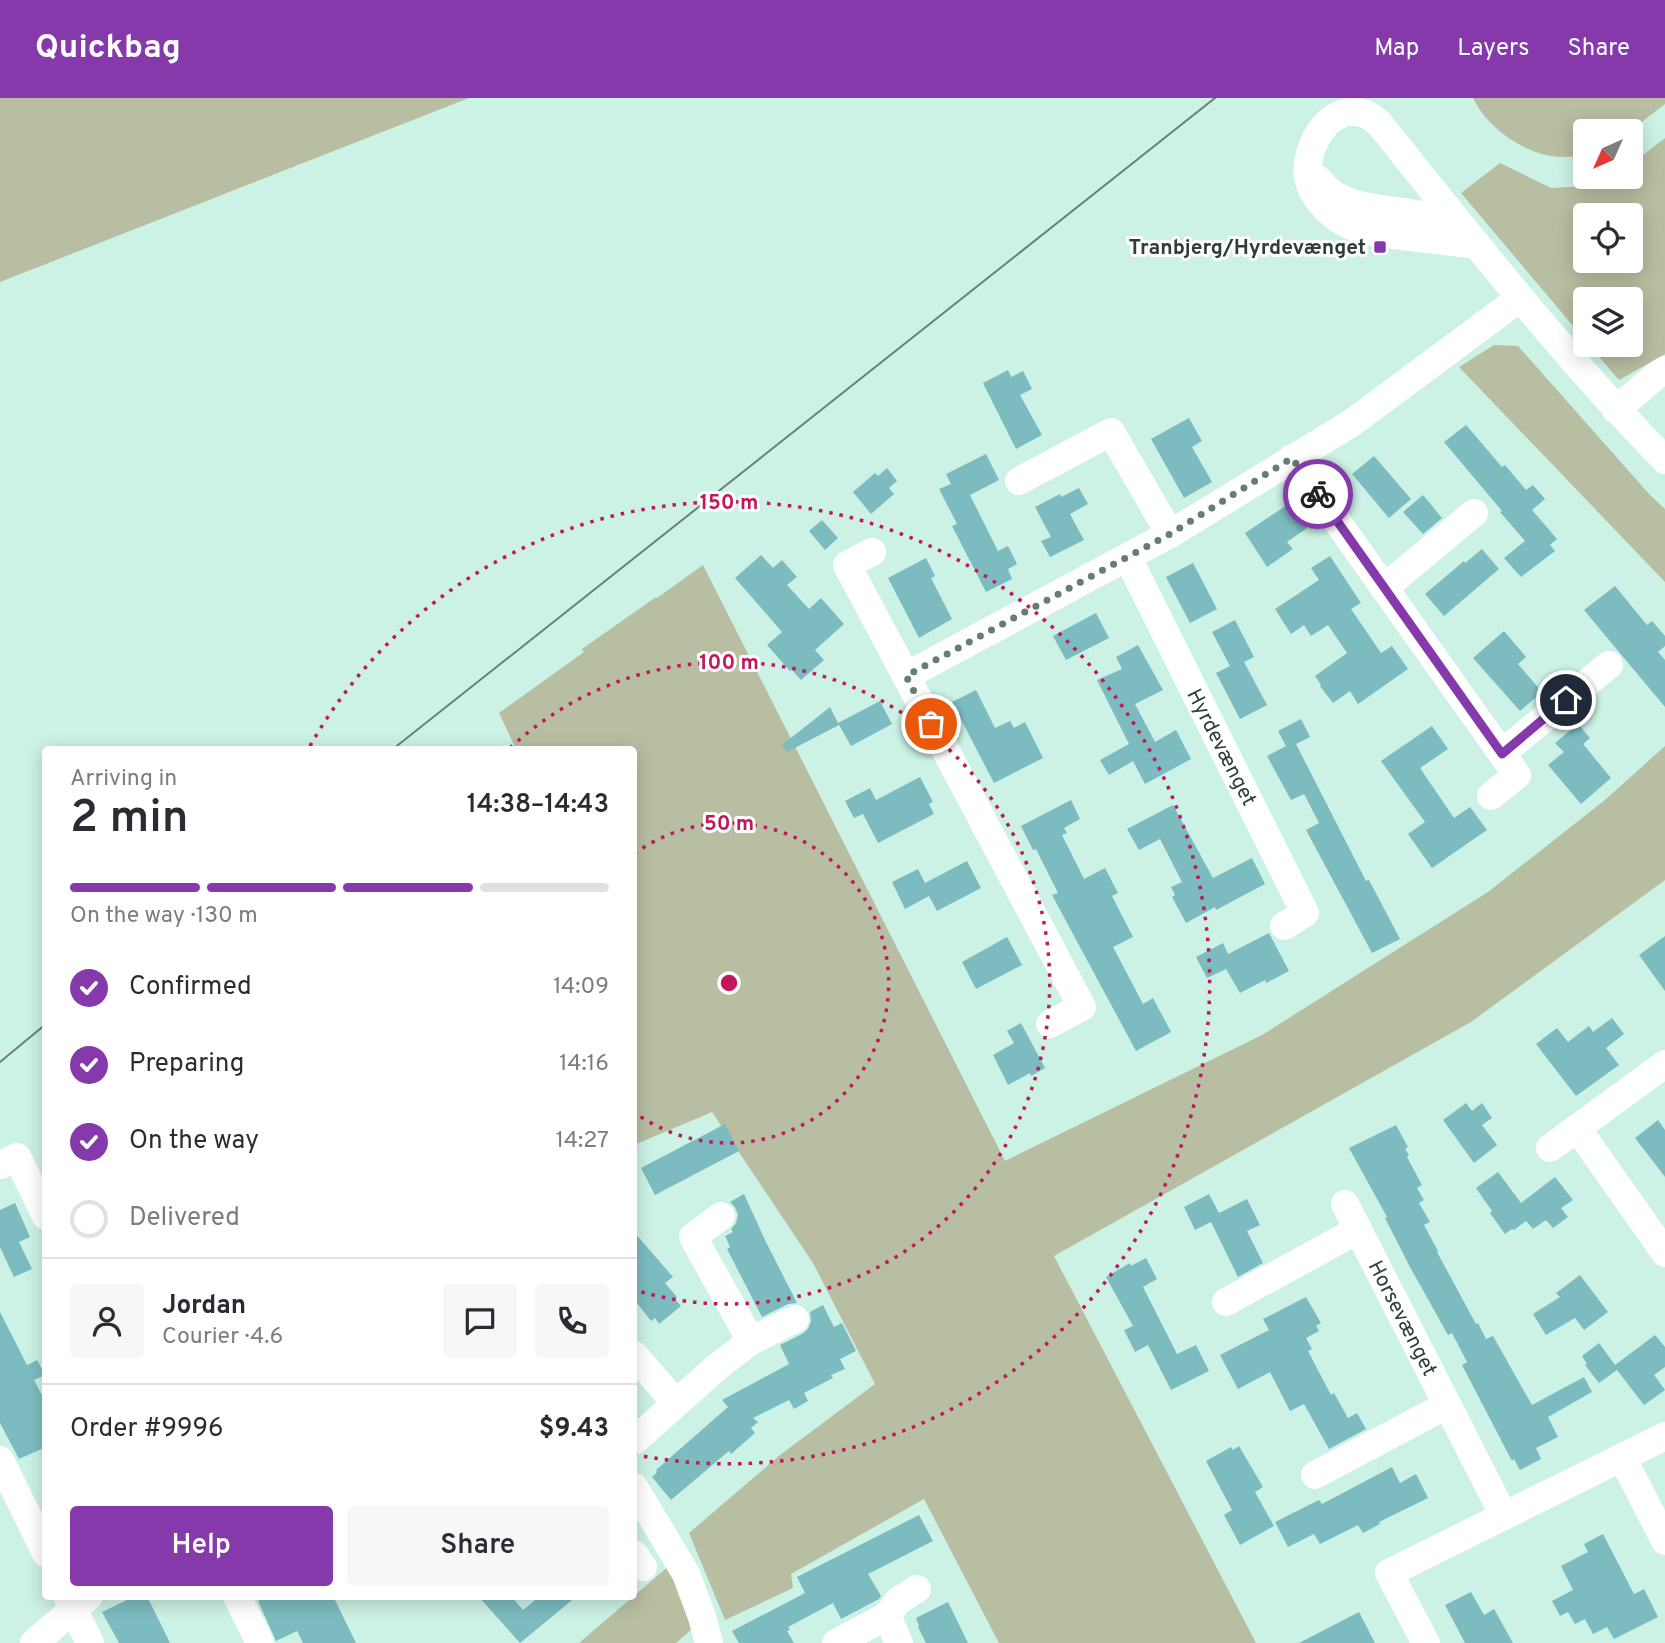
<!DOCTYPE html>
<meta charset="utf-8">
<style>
:root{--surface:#fff;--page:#f7f7f7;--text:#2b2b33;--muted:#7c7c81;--line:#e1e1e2;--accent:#8539aa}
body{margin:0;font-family:Overpass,sans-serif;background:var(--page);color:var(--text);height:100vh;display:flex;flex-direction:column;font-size:26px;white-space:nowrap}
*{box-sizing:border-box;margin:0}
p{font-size:23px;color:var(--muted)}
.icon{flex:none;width:38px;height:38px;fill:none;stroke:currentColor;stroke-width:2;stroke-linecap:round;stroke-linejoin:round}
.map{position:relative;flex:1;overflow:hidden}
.side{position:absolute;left:42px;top:648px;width:595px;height:854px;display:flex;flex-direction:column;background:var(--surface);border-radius:7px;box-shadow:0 4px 18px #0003}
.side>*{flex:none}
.needle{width:46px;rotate:225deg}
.fabs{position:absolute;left:1573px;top:21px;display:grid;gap:14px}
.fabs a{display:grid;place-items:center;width:70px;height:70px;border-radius:7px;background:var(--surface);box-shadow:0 4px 18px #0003;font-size:35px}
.pin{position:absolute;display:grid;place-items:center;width:60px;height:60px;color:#fff;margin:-30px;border:4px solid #fff;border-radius:50%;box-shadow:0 2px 7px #0007}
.courier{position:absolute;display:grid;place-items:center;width:70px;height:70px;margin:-35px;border:5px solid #8539aa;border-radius:50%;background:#fff;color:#222;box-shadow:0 2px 9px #0007}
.overview em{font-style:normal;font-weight:600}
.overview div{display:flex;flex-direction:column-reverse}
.overview{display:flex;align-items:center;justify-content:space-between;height:119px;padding:0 28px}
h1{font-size:46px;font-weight:600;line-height:52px}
.bar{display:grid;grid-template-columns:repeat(4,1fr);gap:10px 7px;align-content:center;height:84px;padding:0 28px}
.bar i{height:9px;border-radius:5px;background:var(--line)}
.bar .on{background:var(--accent)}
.bar p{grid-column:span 4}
.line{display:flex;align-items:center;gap:18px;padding:0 28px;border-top:2px solid var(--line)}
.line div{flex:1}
.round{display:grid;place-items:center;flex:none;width:74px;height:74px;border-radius:7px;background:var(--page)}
ol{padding:0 28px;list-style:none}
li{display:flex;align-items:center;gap:21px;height:77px}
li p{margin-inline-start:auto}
li .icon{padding:7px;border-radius:50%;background:var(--accent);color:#fff;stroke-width:4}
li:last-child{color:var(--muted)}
li i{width:38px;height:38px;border:4px solid var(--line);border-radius:50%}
.button{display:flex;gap:14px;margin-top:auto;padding:14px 28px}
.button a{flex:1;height:80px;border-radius:7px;background:var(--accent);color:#fff;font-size:28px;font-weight:600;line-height:80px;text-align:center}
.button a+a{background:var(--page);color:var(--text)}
header{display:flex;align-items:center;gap:42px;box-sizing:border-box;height:98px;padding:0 35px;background:var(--accent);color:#fff}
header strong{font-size:33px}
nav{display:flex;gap:38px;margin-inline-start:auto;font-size:24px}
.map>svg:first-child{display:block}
.green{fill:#b8bea1;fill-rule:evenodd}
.building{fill:#7cbcc0}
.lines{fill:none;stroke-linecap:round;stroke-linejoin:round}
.minor{stroke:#fff;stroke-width:28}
.tram{stroke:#6a8179;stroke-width:2}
.done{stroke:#667d75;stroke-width:7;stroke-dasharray:0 12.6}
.route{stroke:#8539aa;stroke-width:9}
.ring{fill:none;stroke:#c2185b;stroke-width:3.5;stroke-dasharray:3.5 7}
.poi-dot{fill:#8539aa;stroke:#fff;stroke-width:2.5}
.labels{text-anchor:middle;stroke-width:6;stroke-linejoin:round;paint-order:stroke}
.poi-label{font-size:21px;font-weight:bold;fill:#2f3e39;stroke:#fff;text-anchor:end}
.street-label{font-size:21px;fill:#2f3e39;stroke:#fff}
.centre{fill:#c2185b;stroke:#fff;stroke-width:3.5}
.ring-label{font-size:21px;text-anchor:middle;font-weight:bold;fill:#c2185b;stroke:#fff;stroke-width:6;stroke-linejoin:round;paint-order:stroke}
</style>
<header>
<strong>Quickbag</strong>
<nav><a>Map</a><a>Layers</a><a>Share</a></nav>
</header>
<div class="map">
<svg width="1665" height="1545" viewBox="0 0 1665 1545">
<rect width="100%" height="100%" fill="#ccf2e5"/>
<g class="green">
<path d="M0 0H469L0 184Z"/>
<path d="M1473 0H1665V6L1630 33H1586L1585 57C1578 58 1570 59 1563 59 1528 59 1488 31 1473 0Z"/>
<path d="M1665 40V256L1619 282 1589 247H1631V201H1586L1585 242 1461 95 1500 65 1551 90 1602 87 1614 79H1631V66ZM1586 117H1631V163H1586Z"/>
<path d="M1494 247 1518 248 1650 397 1665 411V484L1459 269Z"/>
<path d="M703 467 1005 1063 1262 937 1488 794 1605 702 1665 648V782L1471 924 1054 1158 1256 1545H999L924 1401 791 1476 793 1490 725 1522 689 1435 780 1357 875 1286 813 1165 712 1014 634 1047V651H516L499 615 584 554 582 551 656 499 657 500Z"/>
<path d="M670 1467 693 1530 676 1545H579Z"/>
</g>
<g class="building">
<path d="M1008 272 1011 279 1023 273 1032 291 1020 297 1042 337 1016 351 983 285Z"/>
<path d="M1189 320 1202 343 1192 349 1212 384 1184 400 1151 341Z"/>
<path d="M1466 327 1502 369 1505 367 1526 392 1533 387 1545 401 1532 412 1557 441 1550 447 1555 453 1521 479 1504 460 1525 443 1500 414 1502 413 1444 344Z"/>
<path d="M986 356 999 382 970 397 998 453 1008 448 1017 466 1008 471 1012 481 986 494 952 428 957 426 939 391 951 386 946 376Z"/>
<path d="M1374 358 1411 401 1389 420 1352 376Z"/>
<path d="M887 370 897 383 889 390 894 396 871 416 853 394 875 375 878 378Z"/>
<path d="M1079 390 1088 406 1070 416 1084 442 1050 459 1041 443 1051 439 1035 409 1060 396 1061 399Z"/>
<path d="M1423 397 1442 420 1423 436 1403 414Z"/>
<path d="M1290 405 1307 430 1287 444 1293 451 1267 469 1245 435Z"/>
<path d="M822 422 838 440 825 452 809 433Z"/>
<path d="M1482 451 1499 471 1444 518 1425 496 1464 463 1465 465Z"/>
<path d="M761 457 773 470 782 462 797 479 787 487 809 511 821 500 844 526 815 552 824 562 801 582 792 572 790 573 767 547 782 534 735 480Z"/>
<path d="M1330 458 1361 505 1351 511 1381 555 1392 548 1408 571 1358 606 1350 593 1333 605 1320 588 1321 587 1315 578 1347 555 1328 527 1311 538 1304 527 1291 536 1275 511 1319 482 1311 470Z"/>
<path d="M926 460 935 478 931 480 952 521 919 540 888 480Z"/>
<path d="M1193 465 1217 511 1190 525 1166 479Z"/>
<path d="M1615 488 1647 527 1652 523 1665 538V548L1658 554 1665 562V609L1584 512Z"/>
<path d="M1096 515 1109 540 1066 562 1053 538Z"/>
<path d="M1235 522 1254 559 1244 564 1267 607 1240 621 1216 575 1230 568 1212 534Z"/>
<path d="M1504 533 1526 559 1518 566 1542 594 1520 613 1473 560Z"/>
<path d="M1138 547 1163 592 1135 606 1155 644 1176 632 1191 661 1145 686 1133 663 1109 677 1100 662 1129 646 1097 582 1122 571 1116 559Z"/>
<path d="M976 592 995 630 1010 623 1014 630 1025 624 1043 660 994 685 952 604Z"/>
<path d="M880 603 892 626 851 648 838 625Z"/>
<path d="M830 609 839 627 787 654 782 647Z"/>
<path d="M1301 621 1310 639 1296 646 1366 783 1369 782 1400 841 1372 855 1306 732 1319 725 1304 696 1291 702 1267 658 1286 648 1278 633Z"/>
<path d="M1578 626 1590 640 1583 646 1611 680 1581 706 1548 667 1564 654 1555 645Z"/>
<path d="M1432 628 1448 651 1420 670 1454 720 1470 709 1487 732 1432 770 1408 736 1425 724 1381 663Z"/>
<path d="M920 679 933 704 929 706 934 716 878 745 863 716 854 720 845 703 870 690 876 702Z"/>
<path d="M1071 702 1080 721 1064 730 1067 735 1062 737 1084 781 1105 770 1118 795 1112 798 1133 839 1113 849 1143 906 1153 900 1171 934 1136 953 1052 797 1058 795 1036 751 1033 752 1021 728Z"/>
<path d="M1173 707 1213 780 1252 760 1265 786 1216 812 1215 809 1186 825 1172 799 1175 797 1171 789 1182 784 1160 741 1139 752 1127 731Z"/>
<path d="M967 763 981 790 937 813 929 798 905 811 892 784 918 771 925 785Z"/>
<path d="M1269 835 1289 873 1266 885 1265 882 1240 895 1226 871 1207 880 1196 859 1223 845 1228 856Z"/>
<path d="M1665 838V893L1639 857Z"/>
<path d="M1007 839 1022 867 976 891 962 864Z"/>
<path d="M1612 920 1624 936 1606 950 1619 967 1576 998 1536 946 1557 930 1568 944 1589 928 1593 934Z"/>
<path d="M1021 925 1045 970 1031 978 1030 975 1008 987 993 957 1014 945 1007 933Z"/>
<path d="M1466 1005 1472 1013 1482 1005 1492 1020 1482 1027 1497 1047 1474 1065 1443 1022Z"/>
<path d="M1658 1022 1665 1032V1079L1635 1040Z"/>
<path d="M725 1026 739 1053 655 1097 641 1070Z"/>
<path d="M1396 1027 1408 1049 1405 1051 1409 1057 1407 1059 1422 1087 1417 1090 1424 1102 1419 1105 1430 1124 1424 1127 1438 1153 1437 1154 1476 1226 1478 1225 1486 1241 1493 1238 1532 1307 1584 1279 1592 1294 1548 1319 1558 1339 1536 1350 1541 1361 1520 1372 1514 1361 1512 1363 1462 1267 1467 1264 1452 1235 1448 1237 1410 1169 1385 1120 1387 1119 1349 1050Z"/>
<path d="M1498 1074 1521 1105 1555 1079 1573 1102 1561 1110 1568 1119 1553 1130 1546 1122 1533 1131 1526 1123 1514 1132 1512 1131 1505 1136 1490 1115 1492 1113 1476 1090Z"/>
<path d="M744 1096 765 1142 797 1205 788 1206 762 1219 727 1151 730 1149 725 1138 733 1134 731 1131 736 1125 738 1117 735 1109 730 1104Z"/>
<path d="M1209 1096 1219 1115 1247 1101 1260 1127 1247 1133 1263 1165 1238 1179 1211 1124 1195 1132 1184 1109Z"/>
<path d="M15 1105 30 1139 19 1144 32 1171 14 1179 0 1149V1112Z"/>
<path d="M634 1134 673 1179 665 1185 677 1199 675 1201 681 1208 659 1226 655 1220 651 1223 634 1201Z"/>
<path d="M1146 1160 1157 1181 1143 1189 1177 1256 1196 1247 1209 1273 1171 1292 1148 1247 1135 1254 1124 1232 1133 1228 1106 1179 1130 1165 1131 1168Z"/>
<path d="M1580 1177 1608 1214 1584 1232 1575 1220 1546 1237 1533 1216 1560 1199 1556 1195Z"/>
<path d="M1306 1199 1321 1225 1316 1228 1319 1233 1306 1240 1312 1251 1308 1253 1331 1297 1334 1295 1348 1320 1357 1315 1366 1331 1329 1351 1304 1306 1290 1313 1270 1274 1238 1291 1220 1257 1269 1232 1263 1221Z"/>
<path d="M823 1207 834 1229 842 1225 856 1253 840 1261 845 1271 831 1277 833 1280 804 1295 808 1303 794 1311 789 1302 753 1320 758 1324 751 1330 755 1335 731 1356 729 1353 671 1402 652 1379 657 1374 656 1372 728 1309 722 1302 789 1266 780 1247 802 1236 808 1231 811 1223 810 1214Z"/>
<path d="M0 1214 27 1267 37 1262 45 1277 34 1282 46 1305V1349L19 1361 0 1325Z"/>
<path d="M1655 1237 1665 1249V1269L1654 1277 1665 1292 1644 1307 1617 1272 1599 1285 1585 1267 1587 1266 1582 1258 1599 1245 1615 1267Z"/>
<path d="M1239 1348 1263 1389 1255 1394 1274 1428 1240 1447 1224 1417 1232 1412 1206 1363 1231 1349 1233 1352Z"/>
<path d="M1392 1369 1400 1385 1416 1376 1428 1400 1379 1424 1380 1426 1363 1435 1358 1427 1320 1446 1314 1436 1288 1449 1275 1424 1319 1402 1322 1406Z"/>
<path d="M919 1417 933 1443 868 1476 881 1498 879 1501 841 1521 833 1505 788 1529 790 1532 787 1533 794 1545H739L732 1533 805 1495 797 1479Z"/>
<path d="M1603 1436 1634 1496 1644 1491 1658 1519 1614 1541 1607 1529 1593 1536 1585 1521 1575 1526 1568 1514 1560 1518 1552 1503 1573 1492 1561 1468 1588 1454 1584 1446Z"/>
<path d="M1471 1494 1484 1517 1494 1511 1513 1545H1465L1445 1507Z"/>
<path d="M135 1498H147L170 1545H119L102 1514Z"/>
<path d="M269 1498H333L356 1545H303L297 1533 276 1543 258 1503Z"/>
<path d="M478 1498H511L523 1512 540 1498H577L520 1545Z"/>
<path d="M948 1504 968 1545H926L918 1529 919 1528 916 1520Z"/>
<path d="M1359 1514 1375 1545H1299Z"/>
</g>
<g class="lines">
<g class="minor">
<path d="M1318 81C1336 107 1368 109 1397 113 1416 116 1436 119 1456 121"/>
<path d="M1477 147C1452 144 1427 141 1402 138 1383 135 1362 134 1345 125 1329 116 1312 99 1308 80 1304 54 1324 12 1355 14 1365 14 1372 19 1379 25 1471 140 1562 256 1665 362"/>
<path d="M1616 312 1657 277 1665 272"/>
<path d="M1292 360 1517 677 1491 698"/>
<path d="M1019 383 1111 334 1170 436"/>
<path d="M872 454 847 467 1082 909 1050 926"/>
<path d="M1128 460 1305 815 1284 828"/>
<path d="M1384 490 1474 415"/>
<path d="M906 578 1170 436 1353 324 1520 200"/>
<path d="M1502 655 1609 567"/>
<path d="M1577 1030 1665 1155"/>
<path d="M1550 1050 1665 966"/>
<path d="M0 1067 17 1059 46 1118"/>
<path d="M1345 1106 1504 1418"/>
<path d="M721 1118 693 1139 751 1243"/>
<path d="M1226 1204 1358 1132"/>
<path d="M634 1257 676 1305"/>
<path d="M634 1343 717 1269 751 1243 795 1221"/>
<path d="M1622 1359 1665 1443"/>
<path d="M0 1362 46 1455"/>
<path d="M1315 1377 1447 1307"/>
<path d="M634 1389 686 1476 702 1519 709 1545"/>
<path d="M634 1456 643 1469"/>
<path d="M67 1498 90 1545"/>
<path d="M237 1498 260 1545"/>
<path d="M34 1545 89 1498"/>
<path d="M836 1545 887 1518"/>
<path d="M899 1545 887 1518 898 1503 917 1491"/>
<path d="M1426 1545 1389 1475 1665 1338"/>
</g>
<g class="tram">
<path d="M393 651 1215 0"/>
<path d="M0 964 46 926"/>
</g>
</g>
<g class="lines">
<path class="done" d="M931 626 906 578 1170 436 1292 360 1318 396"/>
<path class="route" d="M1318 396 1502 656 1566 602"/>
</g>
<g class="ring">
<path d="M634 756A160 160 0 1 1 634 1014"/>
<path d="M510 650A321 321 0 1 1 635 1192"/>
<path d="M310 648A481 481 0 1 1 637 1357"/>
</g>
<rect class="poi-dot" x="1373" y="142" width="14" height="14" rx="3.5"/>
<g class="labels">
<g class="poi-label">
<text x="1366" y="156">Tranbjerg/Hyrdevænget</text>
</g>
<g class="street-label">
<text transform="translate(1222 649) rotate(63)" y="7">Hyrdevænget</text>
<text transform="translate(1403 1220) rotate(63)" y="7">Horsevænget</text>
</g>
</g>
<circle cx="729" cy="885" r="10" class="centre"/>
<g class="ring-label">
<text x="729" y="411">150 m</text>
<text x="729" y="571">100 m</text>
<text x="729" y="732">50 m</text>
</g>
</svg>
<div class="fabs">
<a><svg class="needle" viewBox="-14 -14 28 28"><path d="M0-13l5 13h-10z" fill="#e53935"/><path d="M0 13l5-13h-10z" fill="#7c7c81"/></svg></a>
<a><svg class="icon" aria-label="locate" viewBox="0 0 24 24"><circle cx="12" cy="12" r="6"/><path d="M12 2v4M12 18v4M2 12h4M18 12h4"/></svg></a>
<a><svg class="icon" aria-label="layers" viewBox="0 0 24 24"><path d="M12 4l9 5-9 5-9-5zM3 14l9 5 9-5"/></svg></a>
</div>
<div class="pin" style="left:931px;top:626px;background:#ea580c"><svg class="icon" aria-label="bag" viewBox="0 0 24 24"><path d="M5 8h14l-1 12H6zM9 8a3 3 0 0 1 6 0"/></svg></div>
<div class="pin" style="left:1566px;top:602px;background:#1f2937"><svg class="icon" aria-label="home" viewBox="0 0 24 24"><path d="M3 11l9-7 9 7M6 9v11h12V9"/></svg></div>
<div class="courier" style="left:1318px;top:396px"><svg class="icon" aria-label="bike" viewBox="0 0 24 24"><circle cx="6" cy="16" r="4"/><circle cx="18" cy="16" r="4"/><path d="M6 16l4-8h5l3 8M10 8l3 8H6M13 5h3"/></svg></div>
<section class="side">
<div class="overview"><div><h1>2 min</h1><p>Arriving in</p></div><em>14:38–14:43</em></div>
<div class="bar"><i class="on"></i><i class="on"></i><i class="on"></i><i></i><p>On the way · 130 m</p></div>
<ol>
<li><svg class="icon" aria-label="check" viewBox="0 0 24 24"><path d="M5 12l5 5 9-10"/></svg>Confirmed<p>14:09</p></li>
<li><svg class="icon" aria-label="check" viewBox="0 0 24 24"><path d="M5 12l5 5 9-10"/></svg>Preparing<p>14:16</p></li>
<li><svg class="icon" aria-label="check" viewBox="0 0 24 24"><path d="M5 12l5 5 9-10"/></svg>On the way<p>14:27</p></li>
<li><i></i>Delivered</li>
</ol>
<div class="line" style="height:126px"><a class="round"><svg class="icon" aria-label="person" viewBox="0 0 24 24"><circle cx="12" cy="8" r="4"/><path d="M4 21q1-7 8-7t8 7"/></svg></a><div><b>Jordan</b><p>Courier · 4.6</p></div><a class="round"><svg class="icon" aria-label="chat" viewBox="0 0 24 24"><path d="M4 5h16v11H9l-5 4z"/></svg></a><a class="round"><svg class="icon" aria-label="phone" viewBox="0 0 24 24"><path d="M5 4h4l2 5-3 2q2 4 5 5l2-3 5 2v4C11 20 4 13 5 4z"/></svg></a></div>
<div class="line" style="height:91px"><div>Order #9996</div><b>$9.43</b></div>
<div class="button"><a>Help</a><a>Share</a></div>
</section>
</div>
